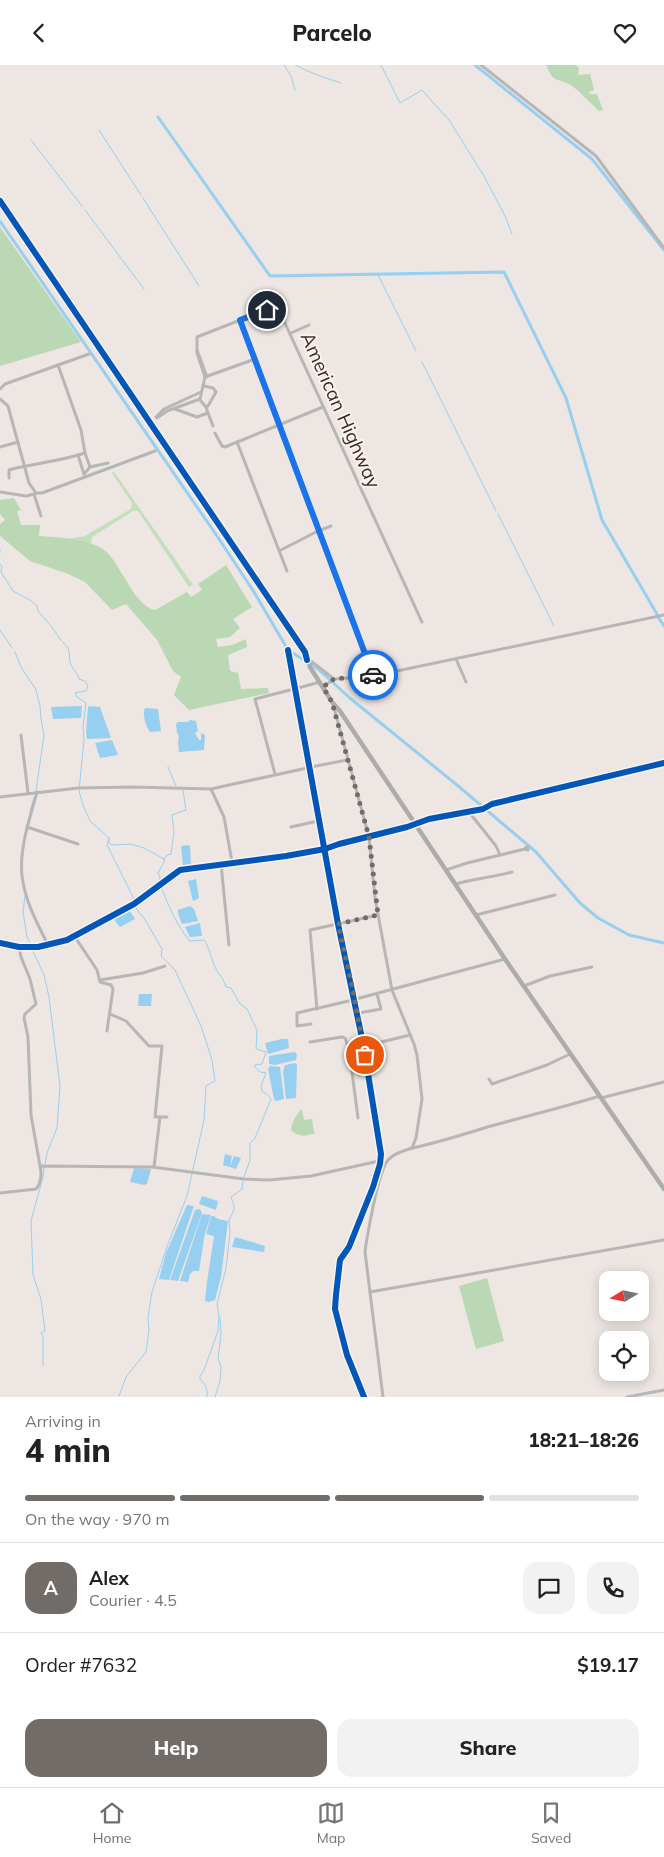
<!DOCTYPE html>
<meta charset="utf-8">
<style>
:root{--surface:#fff;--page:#f2f2f2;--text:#222;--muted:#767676;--line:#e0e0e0;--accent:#726c69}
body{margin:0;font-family:Mulish,sans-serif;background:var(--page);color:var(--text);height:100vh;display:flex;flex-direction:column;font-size:19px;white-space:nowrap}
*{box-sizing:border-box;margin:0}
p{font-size:16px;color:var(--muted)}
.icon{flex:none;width:28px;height:28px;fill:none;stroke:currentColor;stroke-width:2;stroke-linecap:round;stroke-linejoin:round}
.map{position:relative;height:1332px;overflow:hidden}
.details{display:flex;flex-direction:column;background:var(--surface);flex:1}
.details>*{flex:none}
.needle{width:32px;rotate:260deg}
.fabs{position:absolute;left:599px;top:1206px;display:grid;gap:10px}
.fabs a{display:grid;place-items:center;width:50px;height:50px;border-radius:10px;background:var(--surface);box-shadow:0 2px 12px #0003;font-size:25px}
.pin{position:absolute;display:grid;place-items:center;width:42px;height:42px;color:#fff;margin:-21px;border:2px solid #fff;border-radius:50%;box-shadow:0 1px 5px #0007}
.courier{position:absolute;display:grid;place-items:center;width:50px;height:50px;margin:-25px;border:4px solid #1a73e8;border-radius:50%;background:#fff;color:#222;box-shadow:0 1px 6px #0007}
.headline em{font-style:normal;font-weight:800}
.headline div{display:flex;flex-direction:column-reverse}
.headline{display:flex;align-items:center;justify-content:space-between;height:85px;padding:0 25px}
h1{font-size:32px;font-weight:800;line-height:38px}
.bar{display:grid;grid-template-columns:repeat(4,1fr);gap:8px 5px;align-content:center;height:60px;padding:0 25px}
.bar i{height:6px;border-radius:4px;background:var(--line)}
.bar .active{background:var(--accent)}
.bar p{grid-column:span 4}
.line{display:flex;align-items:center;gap:12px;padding:0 25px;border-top:1px solid var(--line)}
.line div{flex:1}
.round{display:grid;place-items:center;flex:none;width:52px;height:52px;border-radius:15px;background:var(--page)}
.action{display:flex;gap:10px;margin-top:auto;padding:10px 25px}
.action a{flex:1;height:58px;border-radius:15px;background:var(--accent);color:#fff;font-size:20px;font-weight:800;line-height:58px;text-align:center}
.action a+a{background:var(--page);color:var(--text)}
header{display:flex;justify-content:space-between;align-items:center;height:65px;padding:0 25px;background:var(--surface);font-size:22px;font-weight:800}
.menu{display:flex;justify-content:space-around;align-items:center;height:70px;border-top:1px solid var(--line);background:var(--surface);font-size:14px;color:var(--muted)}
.menu a{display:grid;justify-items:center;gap:2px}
.menu .active{color:var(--accent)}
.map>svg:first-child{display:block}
.green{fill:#c1dfbb}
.forest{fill:#bad8b3}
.water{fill:#96cff0}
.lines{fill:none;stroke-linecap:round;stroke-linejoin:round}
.stream{stroke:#96cff0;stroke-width:1}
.canal{stroke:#96cff0;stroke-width:3}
.street{stroke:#b7b6b7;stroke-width:3}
.secondary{stroke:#adacad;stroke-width:4.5}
.street-bridge{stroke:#b7b6b7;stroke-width:3}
.cycleway-casing{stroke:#fdf2ed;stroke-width:9}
.cycleway{stroke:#0057b8;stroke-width:6}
.done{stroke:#726c69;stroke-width:5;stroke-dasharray:0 9}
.route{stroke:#1a73e8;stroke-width:6}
.labels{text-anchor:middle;stroke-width:4;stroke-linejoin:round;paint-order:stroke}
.street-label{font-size:19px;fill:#302b28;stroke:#fdf2ed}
</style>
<header><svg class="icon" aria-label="back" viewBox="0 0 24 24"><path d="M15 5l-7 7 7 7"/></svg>Parcelo<svg class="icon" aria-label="heart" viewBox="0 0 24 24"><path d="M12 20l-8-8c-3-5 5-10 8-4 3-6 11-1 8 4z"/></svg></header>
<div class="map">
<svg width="664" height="1332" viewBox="0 0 664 1332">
<rect width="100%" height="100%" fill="#eee6e2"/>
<path class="green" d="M114 407 193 520 189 522 138 446H133L92 472 91 478 93 479 68 474 85 471 131 444 132 438 112 408Z"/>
<g class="forest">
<path d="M546 0H576L579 3 578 10 590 9 594 25 589 27 590 29H597L603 45 599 46C590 38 582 28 572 21 557 11 555 21 546 0Z"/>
<path d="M0 162 81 277 0 301Z"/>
<path d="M14 433 21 445 17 446 21 460H40L39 471C58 472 87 474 103 484 113 491 119 505 126 515 132 526 140 538 151 544L155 545 187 527 191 532 202 525 198 519 226 500 252 542 233 554 240 563 230 572 216 574 218 582 232 580 246 574 247 582 228 590 230 606 238 608 241 624 268 623 269 628 189 645 174 630 181 612 173 606 157 575 126 539 112 545 85 517 66 508 30 496 0 471V459L5 455 0 449V435Z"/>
<path d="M302 1044 304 1055 312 1054 314 1067 316 1068C306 1071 299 1073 291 1065 292 1057 296 1049 302 1044Z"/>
<path d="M487 1213 504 1276 476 1284 459 1221Z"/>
</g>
<g class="water">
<path d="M82 641 81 653 53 654 51 642Z"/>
<path d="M89 641 100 642 111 673 87 674 86 667 88 642Z"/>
<path d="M145 643 158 644 161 666 150 667C146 662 142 649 145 643Z"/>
<path d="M190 655 196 656 198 667H196L195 668 199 675H201V668L205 670 204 685 179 687 178 676 179 671 177 668 176 659 178 657H188Z"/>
<path d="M112 675 118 690 100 693 95 678Z"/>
<path d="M188 780 190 781 191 800 183 801 181 781Z"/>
<path d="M196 814 199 833 193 836 188 816Z"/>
<path d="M190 841 194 844 198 856 182 859 178 848V845Z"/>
<path d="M129 845 135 854 120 862 115 856V854Z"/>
<path d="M200 858 202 871 190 872 185 862Z"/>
<path d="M139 929H152L151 941H138Z"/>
<path d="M282 974H288L289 983 268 989 265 978Z"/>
<path d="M295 987 297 990 296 995 275 1000 269 999V991Z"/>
<path d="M295 998 297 1000 296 1033 286 1034 283 1007 285 1000Z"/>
<path d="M270 1001 280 1002 284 1034 276 1036 274 1034 268 1004Z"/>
<path d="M225 1089 232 1091 230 1102 234 1091 241 1093 236 1104 223 1100Z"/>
<path d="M134 1103 151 1104 147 1119 144 1120 130 1117Z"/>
<path d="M202 1131 218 1136 216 1145 199 1139Z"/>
<path d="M187 1140 194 1141 169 1215 159 1214 166 1188Z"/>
<path d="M200 1144 202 1148 178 1216 170 1215 195 1145Z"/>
<path d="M202 1149 211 1150 205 1168 199 1206H193L190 1209 188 1217 180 1216Z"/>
<path d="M211 1151H214L218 1154 228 1156 221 1212 215 1235 209 1237 205 1236 207 1217 214 1171 206 1169Z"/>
<path d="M235 1172 265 1181 264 1187 232 1182Z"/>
</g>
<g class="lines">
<g class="stream">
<path d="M284 0 291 11 295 25"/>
<path d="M296 0C309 8 326 13 341 18"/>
<path d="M381 0 400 38 422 25 449 55 484 111 505 151 512 169"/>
<path d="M99 65 141 130"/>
<path d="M31 75 82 141"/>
<path d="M143 133 199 221"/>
<path d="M85 145 144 224"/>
<path d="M378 210 416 286"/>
<path d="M422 297 496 446"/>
<path d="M498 449 554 561"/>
<path d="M0 485V487"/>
<path d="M0 499 2 501 1 507 13 526 30 535 37 541 38 546C46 555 54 564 60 574 63 578 68 580 69 586 70 589 69 594 70 597 72 604 78 608 79 614L85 616 88 621 86 626 75 628 77 632 86 638 83 661 84 675 79 726 83 740 90 756 109 773V778L112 780 131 779 144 783 164 794V797L158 808 160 812 159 819"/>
<path d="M0 565 12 583"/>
<path d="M15 587 21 602 36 625 40 641 41 654 44 670 36 726"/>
<path d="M168 702 176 721"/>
<path d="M30 746 34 733"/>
<path d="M109 773 107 780 134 834 137 845 144 853 162 884 161 891 175 905 201 961 212 995 215 1016 206 1021 204 1055 187 1131 168 1179 152 1227 148 1253 149 1265 146 1287 126 1312 119 1331"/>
<path d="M164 794 167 790 171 789 174 767 172 750 186 745 183 725"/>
<path d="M161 822C169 841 176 860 190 876L204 875C209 881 212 897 216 904 220 911 223 913 226 922L231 923 240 939 247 944 257 965 256 984 266 987 262 999 255 1000V1002L260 1007 266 1008 261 1021 262 1026 270 1032 271 1034 255 1073 250 1078V1095L244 1112"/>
<path d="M25 831 23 847 27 872 31 880"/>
<path d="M32 884 44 910 49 932 60 1021 57 1063 47 1088 45 1099"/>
<path d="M43 1301V1271L41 1268 45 1266 41 1234 33 1210 31 1156 43 1112 44 1103"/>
<path d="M207 1332C208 1324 205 1319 200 1314V1311L204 1305 218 1266 219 1251 217 1239 226 1203 230 1168 229 1155 234 1145V1140L231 1132 242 1124 243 1116"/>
<path d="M215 1332 220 1316 221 1302 218 1294 221 1269 220 1252"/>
</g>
<g class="canal">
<path d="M475 0 592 94 664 185"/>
<path d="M158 52 270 211 504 207 566 333 602 455 657 549"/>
<path d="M0 156 217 471 254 527 288 585 318 604 351 634 457 720 536 787 580 838 598 853 629 870 664 878"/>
<path d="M658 552 664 561"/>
</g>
<g class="street">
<path d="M481 0 596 91 664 183"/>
<path d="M240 255 373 611"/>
<path d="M291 268 309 260"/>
<path d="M197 285 207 312"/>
<path d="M205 312 255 294"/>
<path d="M204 321 213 323 216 327 208 341 206 342"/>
<path d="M0 324 5 319 89 289"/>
<path d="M0 334 8 341 29 418 36 428H42L155 386"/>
<path d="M175 344 197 352 208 348 206 342 200 335"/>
<path d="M208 348 213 361"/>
<path d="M156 352 164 344 201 327"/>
<path d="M157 353 167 346 200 334 205 312 197 288V272L271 243 279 245 422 557"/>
<path d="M215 368 222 381 225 382 323 342"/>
<path d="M237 377 287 506"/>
<path d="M0 382 18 377"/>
<path d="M85 388 90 402"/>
<path d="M78 390 84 409"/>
<path d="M84 409 90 402 108 398"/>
<path d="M9 413V405L12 404C37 398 61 396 85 388L81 365 58 300"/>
<path d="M0 427 26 431 34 429"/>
<path d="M36 428 34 429 41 451"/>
<path d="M279 486 318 466 331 461"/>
<path d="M288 585 338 859 363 978 381 1089 380 1099 373 1122 349 1182 340 1195 336 1230 335 1244 347 1290 364 1332"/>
<path d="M307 593 334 614"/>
<path d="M456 594 466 617"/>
<path d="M323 622 334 614 373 611 664 550"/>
<path d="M298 623 320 617"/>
<path d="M333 639 369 772 375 833 392 925 414 979 417 990 422 1034 416 1073 412 1083C404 1086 394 1088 388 1095 378 1106 369 1163 366 1179L365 1187 383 1332"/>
<path d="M21 670 28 728"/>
<path d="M311 702 347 695"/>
<path d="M275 709 255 634 294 624"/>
<path d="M211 724 224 752 232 797"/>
<path d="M37 727C30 753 19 783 22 811 25 836 37 858 48 880"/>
<path d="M0 732 78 723 132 722 211 724 307 703"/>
<path d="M469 747 496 781 500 790"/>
<path d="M27 762 78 779"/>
<path d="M291 762 318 756"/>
<path d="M526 782H528V785L525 784Z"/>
<path d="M221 799 229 880"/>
<path d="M446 805 467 798 525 784"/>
<path d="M456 819C474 814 493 812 512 807"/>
<path d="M476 850 555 830"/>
<path d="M75 872 97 905 100 917 111 920 113 924 107 966"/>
<path d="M0 878 19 882H38L67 875 134 839 180 805 286 791 325 784 339 779 407 762 429 754 483 744 492 739 664 698"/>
<path d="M19 882 21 892 30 914 36 939 25 949 24 953 28 972 31 1050 40 1101"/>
<path d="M100 915 143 908 165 901"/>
<path d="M524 921 550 911 592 902"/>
<path d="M356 934 505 894"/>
<path d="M317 944 310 865 378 850"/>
<path d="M359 948 381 944 377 929"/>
<path d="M110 949 126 956 149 981H162L155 1052H167"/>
<path d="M311 959 297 961V948L353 935"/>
<path d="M310 977 342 972 345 973 349 984"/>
<path d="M365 981 410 970"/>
<path d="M489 1014 492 1019 547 1000 570 989"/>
<path d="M601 1033 664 1017"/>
<path d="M358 1053 349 984 361 981"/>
<path d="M413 1083C440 1077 465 1069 491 1061 527 1051 564 1042 600 1031"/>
<path d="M154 1102 160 1052"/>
<path d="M0 1128 36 1124C41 1119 42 1108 40 1101L152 1102 244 1114 269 1115 311 1111 379 1096"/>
<path d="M370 1227 664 1175"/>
<path d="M627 1332 664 1325"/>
</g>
<path class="secondary" d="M0 136 305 587 310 602 332 637 340 646 505 894 664 1124"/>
<g class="street-bridge">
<path d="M294 624 298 623"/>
<path d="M307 703 311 702"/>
<path d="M353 935 356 934"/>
<path d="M361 981H365"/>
<path d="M379 1096 381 1097"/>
</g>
<g class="cycleway-casing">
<g id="cycleway">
<path d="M0 136 305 587 307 595"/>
<path d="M288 585 338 859 363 978 381 1089 380 1099 373 1122 349 1182 340 1195 336 1230 335 1244 347 1290 364 1332"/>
<path d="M0 878 19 882H38L67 875 134 839 180 805 286 791 325 784 339 779 407 762 429 754 483 744 492 739 664 698"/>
</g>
</g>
<use href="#cycleway" class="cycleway"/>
</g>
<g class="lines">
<path class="done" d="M365 990 351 916 338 859 378 850 369 772 332 637 323 622 334 614 373 610"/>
<path class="route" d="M267 245 240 255 373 610"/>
</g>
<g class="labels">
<g class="street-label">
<text transform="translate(341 345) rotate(66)" y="7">American Highway</text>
</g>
</g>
</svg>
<div class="fabs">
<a><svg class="needle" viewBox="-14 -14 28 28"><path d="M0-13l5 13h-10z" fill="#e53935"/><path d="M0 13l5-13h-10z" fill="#767676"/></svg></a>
<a><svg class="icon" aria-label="locate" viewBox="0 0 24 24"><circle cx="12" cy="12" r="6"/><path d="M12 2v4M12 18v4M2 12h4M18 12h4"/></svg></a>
</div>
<div class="pin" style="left:365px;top:990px;background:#ea580c"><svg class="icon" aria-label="bag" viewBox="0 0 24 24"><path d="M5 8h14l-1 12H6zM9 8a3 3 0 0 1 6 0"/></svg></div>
<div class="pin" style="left:267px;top:245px;background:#1f2937"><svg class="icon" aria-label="home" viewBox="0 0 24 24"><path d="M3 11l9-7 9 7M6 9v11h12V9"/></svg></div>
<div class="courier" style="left:373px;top:610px"><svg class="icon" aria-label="car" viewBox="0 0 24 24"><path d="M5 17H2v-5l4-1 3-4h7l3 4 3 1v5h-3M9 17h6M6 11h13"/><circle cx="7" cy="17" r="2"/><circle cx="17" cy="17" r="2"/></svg></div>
</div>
<section class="details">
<div class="headline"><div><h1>4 min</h1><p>Arriving in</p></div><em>18:21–18:26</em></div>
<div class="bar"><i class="active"></i><i class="active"></i><i class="active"></i><i></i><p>On the way · 970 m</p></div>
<div class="line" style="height:90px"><b class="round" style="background:var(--accent);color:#fff">A</b><div><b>Alex</b><p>Courier · 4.5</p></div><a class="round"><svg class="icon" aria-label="chat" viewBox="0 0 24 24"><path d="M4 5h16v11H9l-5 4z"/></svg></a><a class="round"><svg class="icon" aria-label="phone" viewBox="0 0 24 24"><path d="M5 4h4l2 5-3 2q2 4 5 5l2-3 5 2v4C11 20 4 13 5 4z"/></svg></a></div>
<div class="line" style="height:65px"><div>Order #7632</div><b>$19.17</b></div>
<div class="action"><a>Help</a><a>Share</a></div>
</section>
<nav class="menu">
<a class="active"><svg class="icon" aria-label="home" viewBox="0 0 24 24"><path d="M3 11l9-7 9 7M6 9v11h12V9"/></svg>Home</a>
<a><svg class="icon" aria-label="map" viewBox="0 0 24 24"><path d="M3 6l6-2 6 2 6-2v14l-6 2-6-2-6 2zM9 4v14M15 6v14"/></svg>Map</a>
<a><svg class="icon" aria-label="saved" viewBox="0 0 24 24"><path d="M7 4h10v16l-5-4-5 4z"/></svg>Saved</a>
</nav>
